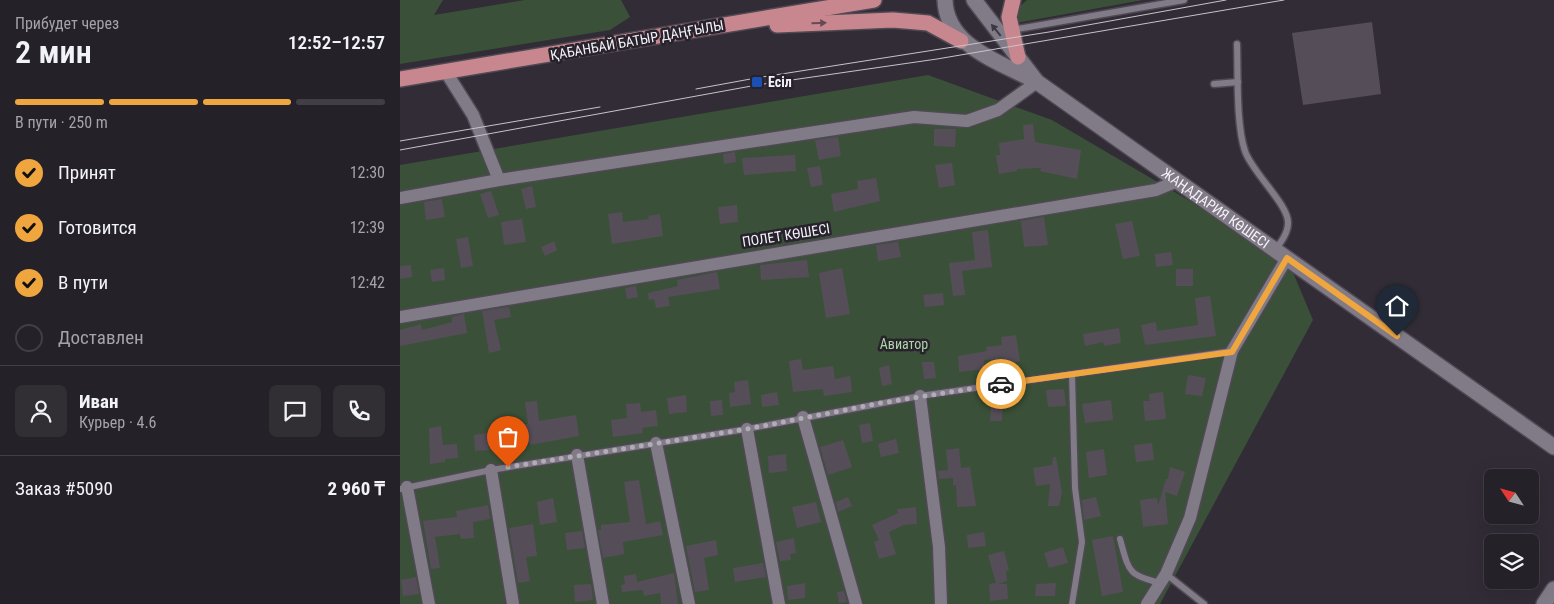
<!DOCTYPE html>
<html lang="ru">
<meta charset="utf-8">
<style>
:root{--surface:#252128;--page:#312e34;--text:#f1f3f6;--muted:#a3a3a8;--line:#423e45;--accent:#f0a63f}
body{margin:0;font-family:"Roboto Condensed",sans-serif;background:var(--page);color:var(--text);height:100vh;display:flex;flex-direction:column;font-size:19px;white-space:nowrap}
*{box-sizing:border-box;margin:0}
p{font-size:16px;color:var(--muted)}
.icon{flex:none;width:28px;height:28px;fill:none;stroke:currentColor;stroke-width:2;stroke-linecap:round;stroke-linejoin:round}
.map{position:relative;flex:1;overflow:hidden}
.side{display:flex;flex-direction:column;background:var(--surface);width:400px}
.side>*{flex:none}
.needle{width:32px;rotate:306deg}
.buttons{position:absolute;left:1084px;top:469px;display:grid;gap:10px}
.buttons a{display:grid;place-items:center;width:55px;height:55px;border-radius:8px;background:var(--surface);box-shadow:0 5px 20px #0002,0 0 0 1px var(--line);font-size:25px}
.pin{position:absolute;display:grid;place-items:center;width:42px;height:42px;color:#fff;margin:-51px -21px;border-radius:50% 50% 50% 0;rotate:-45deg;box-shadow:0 0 5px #0007}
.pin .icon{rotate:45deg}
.courier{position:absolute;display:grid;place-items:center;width:50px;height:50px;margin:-25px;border:4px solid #f0a63f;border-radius:50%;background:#fff;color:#222;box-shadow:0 1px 6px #0007}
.head em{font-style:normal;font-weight:600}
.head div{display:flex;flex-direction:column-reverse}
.head{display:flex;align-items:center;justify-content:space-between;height:85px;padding:0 15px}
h1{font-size:32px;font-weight:600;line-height:38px}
.bar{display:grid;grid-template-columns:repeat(4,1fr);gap:8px 5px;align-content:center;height:60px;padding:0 15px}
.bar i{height:6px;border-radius:4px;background:var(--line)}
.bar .current{background:var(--accent)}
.bar p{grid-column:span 4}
.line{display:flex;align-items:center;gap:12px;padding:0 15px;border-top:1px solid var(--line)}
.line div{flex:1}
.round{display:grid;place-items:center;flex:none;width:52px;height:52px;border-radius:8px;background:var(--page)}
ol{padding:0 15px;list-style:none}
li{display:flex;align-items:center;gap:15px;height:55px}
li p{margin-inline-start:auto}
li .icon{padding:5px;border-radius:50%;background:var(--accent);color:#111;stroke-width:4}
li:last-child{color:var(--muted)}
li i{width:28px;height:28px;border:2px solid var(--line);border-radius:50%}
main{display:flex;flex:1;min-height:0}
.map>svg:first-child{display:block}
.green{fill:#3b5038}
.building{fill:#554e59}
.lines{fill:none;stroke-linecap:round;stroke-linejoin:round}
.lane-casing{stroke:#4e4953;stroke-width:9}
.street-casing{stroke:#4e4953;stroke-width:15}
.secondary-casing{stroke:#4e4953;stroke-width:18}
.primary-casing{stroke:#4e4953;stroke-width:18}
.lane{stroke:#817b88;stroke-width:6}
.street{stroke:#817b88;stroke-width:12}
.secondary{stroke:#817b88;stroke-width:15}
.primary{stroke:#c8878f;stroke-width:15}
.tram{stroke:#c7c3cb;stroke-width:1}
.oneway{fill:#674a54}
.oneway2{fill:#3e3843}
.done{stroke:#b0adb5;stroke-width:5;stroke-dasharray:0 9}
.route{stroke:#f0a63f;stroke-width:6}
.transit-dot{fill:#1a4fb4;stroke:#27222c;stroke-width:2}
.labels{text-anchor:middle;stroke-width:5;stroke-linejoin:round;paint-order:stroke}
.street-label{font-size:14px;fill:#f5f2f9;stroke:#27222c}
.poi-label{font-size:14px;font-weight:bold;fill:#f5f2f9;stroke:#27222c;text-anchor:start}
.park-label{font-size:14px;fill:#add5a6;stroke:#27222c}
</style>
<main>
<section class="side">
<div class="head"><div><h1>2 мин</h1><p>Прибудет через</p></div><em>12:52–12:57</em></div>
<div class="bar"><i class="current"></i><i class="current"></i><i class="current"></i><i></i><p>В пути · 250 m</p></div>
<ol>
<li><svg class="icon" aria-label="check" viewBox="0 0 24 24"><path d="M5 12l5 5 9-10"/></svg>Принят<p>12:30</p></li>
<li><svg class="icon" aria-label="check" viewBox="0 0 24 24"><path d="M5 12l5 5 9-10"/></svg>Готовится<p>12:39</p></li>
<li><svg class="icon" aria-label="check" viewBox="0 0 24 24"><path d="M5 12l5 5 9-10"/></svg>В пути<p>12:42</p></li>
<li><i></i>Доставлен</li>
</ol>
<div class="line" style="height:90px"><a class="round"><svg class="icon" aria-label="person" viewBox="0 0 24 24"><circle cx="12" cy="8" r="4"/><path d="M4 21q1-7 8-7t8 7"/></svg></a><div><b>Иван</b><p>Курьер · 4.6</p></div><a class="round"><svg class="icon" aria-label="chat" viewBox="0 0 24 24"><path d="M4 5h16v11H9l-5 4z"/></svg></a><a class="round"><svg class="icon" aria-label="phone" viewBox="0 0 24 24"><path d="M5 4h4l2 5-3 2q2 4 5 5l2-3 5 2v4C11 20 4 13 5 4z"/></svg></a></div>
<div class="line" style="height:65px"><div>Заказ #5090</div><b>2 960 ₸</b></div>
</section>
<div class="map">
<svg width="1154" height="604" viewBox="0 0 1154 604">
<rect width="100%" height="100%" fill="#312c36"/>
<g class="green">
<path d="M0 0H43L34 15 125 0H221L230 17 210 30 0 64Z"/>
<path d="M627 0H743L616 23 618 8Z"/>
<path d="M528 75 652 120 887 258 913 320 760 604H0V165Z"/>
</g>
<g class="building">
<path d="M972 22 981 94 903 105 892 33Z"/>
<path d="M633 124 635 142 681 150 677 179 640 171 641 168 617 169V171L599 174 596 155H600L599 143 624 139 623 125Z"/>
<path d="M534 129H556L555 147 534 146Z"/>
<path d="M438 137 441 156 419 160 415 140Z"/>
<path d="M335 152 336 162 324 164 323 154Z"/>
<path d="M395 155 396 171 344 175 342 158Z"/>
<path d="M552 163 555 185 539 188 535 165Z"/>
<path d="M420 166 423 185 411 187 407 168Z"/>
<path d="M476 178 480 201 434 212 431 194 458 189 457 181Z"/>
<path d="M132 186 136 207 126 209 121 189Z"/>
<path d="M91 191 99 215 88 218 80 194Z"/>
<path d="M42 199 45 217 26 220 24 202Z"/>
<path d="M337 205 338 222 320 224 318 207Z"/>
<path d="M222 212 223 222 249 219 248 216 260 214 263 236 212 244 208 214Z"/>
<path d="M644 217 648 245 624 247 621 221Z"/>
<path d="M122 219 126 242 104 245 101 222Z"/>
<path d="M732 221 740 256 723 259 715 224Z"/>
<path d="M588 230 592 267 562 271 565 295 553 296 549 263 575 260 572 232Z"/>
<path d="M68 237 73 266 61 268 56 239Z"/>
<path d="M154 241 157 250 145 256 141 247Z"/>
<path d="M498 242 501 257 478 261 476 245Z"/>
<path d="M771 252 773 265 756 267 755 254Z"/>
<path d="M407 260 409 277 361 280 360 265Z"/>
<path d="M11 265 12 277 0 279V266Z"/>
<path d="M44 268 45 280 32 282 30 270Z"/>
<path d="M442 268 450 314 426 318 419 273Z"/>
<rect x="776" y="269" width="17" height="17"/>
<path d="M317 272 320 289 268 297 270 306 256 308 254 299 249 300 248 293 278 286 277 280Z"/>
<path d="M236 286 238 297 227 299 225 288Z"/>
<path d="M543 293 544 305 525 307 523 295Z"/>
<path d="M810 296 816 336 745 345 741 325 756 322 757 331 798 325 795 298Z"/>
<path d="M109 307 111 317 94 320 101 350 89 353 82 311Z"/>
<path d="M64 314 67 333 0 346V330L21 324 22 330 52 322V317Z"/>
<path d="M719 328 721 343 704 346 703 342 685 346 683 334Z"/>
<path d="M616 335 620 361 605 364 604 359 584 360 585 369 559 372 558 356 587 351 586 347 602 345 601 337Z"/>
<path d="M401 359 403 370 433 366 435 379 450 376 452 392 424 396 423 389 393 392 389 361Z"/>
<path d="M522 362H534L536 378 524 379Z"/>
<path d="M489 365 492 384 482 386 479 368Z"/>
<path d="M788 375 806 378 802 396 785 394Z"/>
<path d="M348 380 351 404 330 407 329 393 335 392 334 382Z"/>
<path d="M664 389 666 406 648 407 646 390Z"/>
<path d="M377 392 379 405 362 407 361 395Z"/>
<path d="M763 392 766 419 745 421 743 401H750L749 394Z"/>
<path d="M592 393H603L602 421H590Z"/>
<path d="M286 395 287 412 269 414 267 398Z"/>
<path d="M322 400 323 415 311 416 310 401Z"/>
<path d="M711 400 713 420 685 423 682 404Z"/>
<path d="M137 401 139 421 176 415 179 436 130 445V443L88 446 89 450 75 451 74 435 100 431 99 427 128 424 125 402Z"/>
<path d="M240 403 241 412 256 410 258 426 242 428 243 433 213 437 211 420 227 418 226 404Z"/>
<path d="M470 423 473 441 462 443 459 425Z"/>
<path d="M41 426 43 445 57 444 58 458 45 459V462L30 464 29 428Z"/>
<path d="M496 439 499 453 481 457 478 444Z"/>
<path d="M443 440 452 467 428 475 420 447Z"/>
<path d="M752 443 754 460 736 462 734 445Z"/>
<path d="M559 448 561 468 570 467 576 506 557 507 556 485H553V478L539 479 538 471 548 470 546 450Z"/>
<path d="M704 449 707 475 689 478 686 452Z"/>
<path d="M386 454 387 471 369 473 368 456Z"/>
<path d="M653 457H656L662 493 659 506H648L650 484 636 486 633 468 652 465Z"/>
<path d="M770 467 785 472 777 496 765 492 768 524 743 527 740 500 757 498 758 506 766 479H768Z"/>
<path d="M239 480 246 524 260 521 263 535 223 542 224 554 203 558 198 530H201V525L230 522 224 482Z"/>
<path d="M448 497 452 506 438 512 436 502Z"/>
<path d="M696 497 701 516 684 520 682 500Z"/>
<path d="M153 498 157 522 140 525 137 502Z"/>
<path d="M416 502 421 522 397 528 392 507Z"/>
<path d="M88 505 90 519 73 522 74 538 61 539 60 534 35 537 40 568 31 569 23 521 57 517 56 511Z"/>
<path d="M516 507 517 524 504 525 489 532 496 554 479 559 474 542 479 540 472 525 498 513 497 509Z"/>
<path d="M133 524 137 556 126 557 130 581 118 583 109 528Z"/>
<path d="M182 531 185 548 167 550 165 533Z"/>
<path d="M584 532 586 546 568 548 567 535Z"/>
<path d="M713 536 723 592 702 596 692 540Z"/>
<path d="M394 538 396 553 390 554 391 560 380 561 376 542Z"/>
<path d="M316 540 318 555 304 558 309 590 295 592 286 546Z"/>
<path d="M663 547 668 563 649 568 644 553Z"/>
<path d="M604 551 609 570 606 571 607 581 598 584H607L608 599 590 601 589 584 596 583 588 555Z"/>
<path d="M363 563 366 577 335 582 333 568Z"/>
<path d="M274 573 278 604H261L260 593 244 596 243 590 222 592 221 585 225 584 224 576 236 574 237 582Z"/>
<path d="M16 577 19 594 3 596 1 580Z"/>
<path d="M405 583V598L388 600 387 586Z"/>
<path d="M656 583 655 596H635L636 584Z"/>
<path d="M191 584 193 600 175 602 174 585Z"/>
<path d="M444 591 447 602 439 603 437 592Z"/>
</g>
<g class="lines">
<g class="lane-casing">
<g id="lane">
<path d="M612 30 784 0"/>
<path d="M837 44C838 73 836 125 845 151 851 171 889 205 888 223 888 233 881 242 875 250"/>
<path d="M814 84 838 82"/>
<path d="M0 489 91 470 347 429 520 396 832 351"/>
<path d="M720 539C729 571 727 575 761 583"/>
<path d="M766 574 804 604"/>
<path d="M672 604 682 542 675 488 672 374"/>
</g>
</g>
<g class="street-casing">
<g id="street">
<path d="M46 72 73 115 99 180"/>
<path d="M0 198 99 180 514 117 567 121 598 110 637 82"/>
<path d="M0 317 756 190 775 182"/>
<path d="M520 396 539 547 541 604"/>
<path d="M403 417 456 604"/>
<path d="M347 429 379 604"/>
<path d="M256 443 289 604"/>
<path d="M177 455 203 604"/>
<path d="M91 470 113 604"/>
<path d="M7 487 29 604"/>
<path d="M747 604 766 574 790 518 832 351 887 258"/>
</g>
</g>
<g class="secondary-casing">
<g id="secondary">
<path d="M545 0C546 45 597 61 631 79"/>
<path id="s1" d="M574 0 637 82 1154 447"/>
<path d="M1144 604 1154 589"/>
</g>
</g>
<g class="primary-casing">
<g id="primary">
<path d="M613 0 609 17 618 57"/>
<path d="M377 25 493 20 528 23 561 41"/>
<path d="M0 79 474 0"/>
</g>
</g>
<use href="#lane" class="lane"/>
<use href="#street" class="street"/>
<use href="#secondary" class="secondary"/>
<use href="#primary" class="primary"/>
<g class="tram">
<path d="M296 89 356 78 649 32 826 0"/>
<path d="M0 141 200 107"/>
<path d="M0 150 357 85 537 59 884 0"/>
</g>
</g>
<defs><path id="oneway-solid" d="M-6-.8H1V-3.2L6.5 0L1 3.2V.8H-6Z" transform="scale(1.25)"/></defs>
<use class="oneway" href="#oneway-solid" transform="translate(419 23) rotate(-2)"/>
<use class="oneway2" href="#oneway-solid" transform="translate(596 30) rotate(-129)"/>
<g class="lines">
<path class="done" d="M108 467 347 429 481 403 601 384"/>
<path class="route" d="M601 384 832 352 887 258 997 336"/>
</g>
<rect class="transit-dot" x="351" y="76" width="12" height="12" rx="2.5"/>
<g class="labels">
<g class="street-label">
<text transform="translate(237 40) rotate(-10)" y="5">ҚАБАНБАЙ БАТЫР ДАҢҒЫЛЫ</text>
<text dy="5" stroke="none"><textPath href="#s1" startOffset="322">ЖАҢАДАРИЯ КӨШЕСІ</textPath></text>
<text transform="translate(386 235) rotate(-9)" y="5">ПОЛЕТ КӨШЕСІ</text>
</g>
<g class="poi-label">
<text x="368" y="87">Есіл</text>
</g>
<g class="park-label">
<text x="504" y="349">Авиатор</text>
</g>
</g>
</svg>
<div class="buttons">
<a><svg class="needle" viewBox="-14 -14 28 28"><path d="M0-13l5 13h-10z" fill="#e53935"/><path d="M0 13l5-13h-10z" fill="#a3a3a8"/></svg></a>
<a><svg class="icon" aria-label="layers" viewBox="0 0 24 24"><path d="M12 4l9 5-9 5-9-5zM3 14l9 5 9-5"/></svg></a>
</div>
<div class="pin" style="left:108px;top:467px;background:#ea580c"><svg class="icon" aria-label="bag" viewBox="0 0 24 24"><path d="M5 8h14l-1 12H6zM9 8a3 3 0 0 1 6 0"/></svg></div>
<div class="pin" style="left:997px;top:336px;background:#1f2937"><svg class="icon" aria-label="home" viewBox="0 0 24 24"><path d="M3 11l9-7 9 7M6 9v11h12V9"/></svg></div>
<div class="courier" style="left:601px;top:384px"><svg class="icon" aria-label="car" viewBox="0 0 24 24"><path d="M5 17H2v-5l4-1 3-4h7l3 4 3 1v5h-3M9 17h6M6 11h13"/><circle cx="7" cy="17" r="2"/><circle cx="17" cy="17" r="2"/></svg></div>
</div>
</main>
